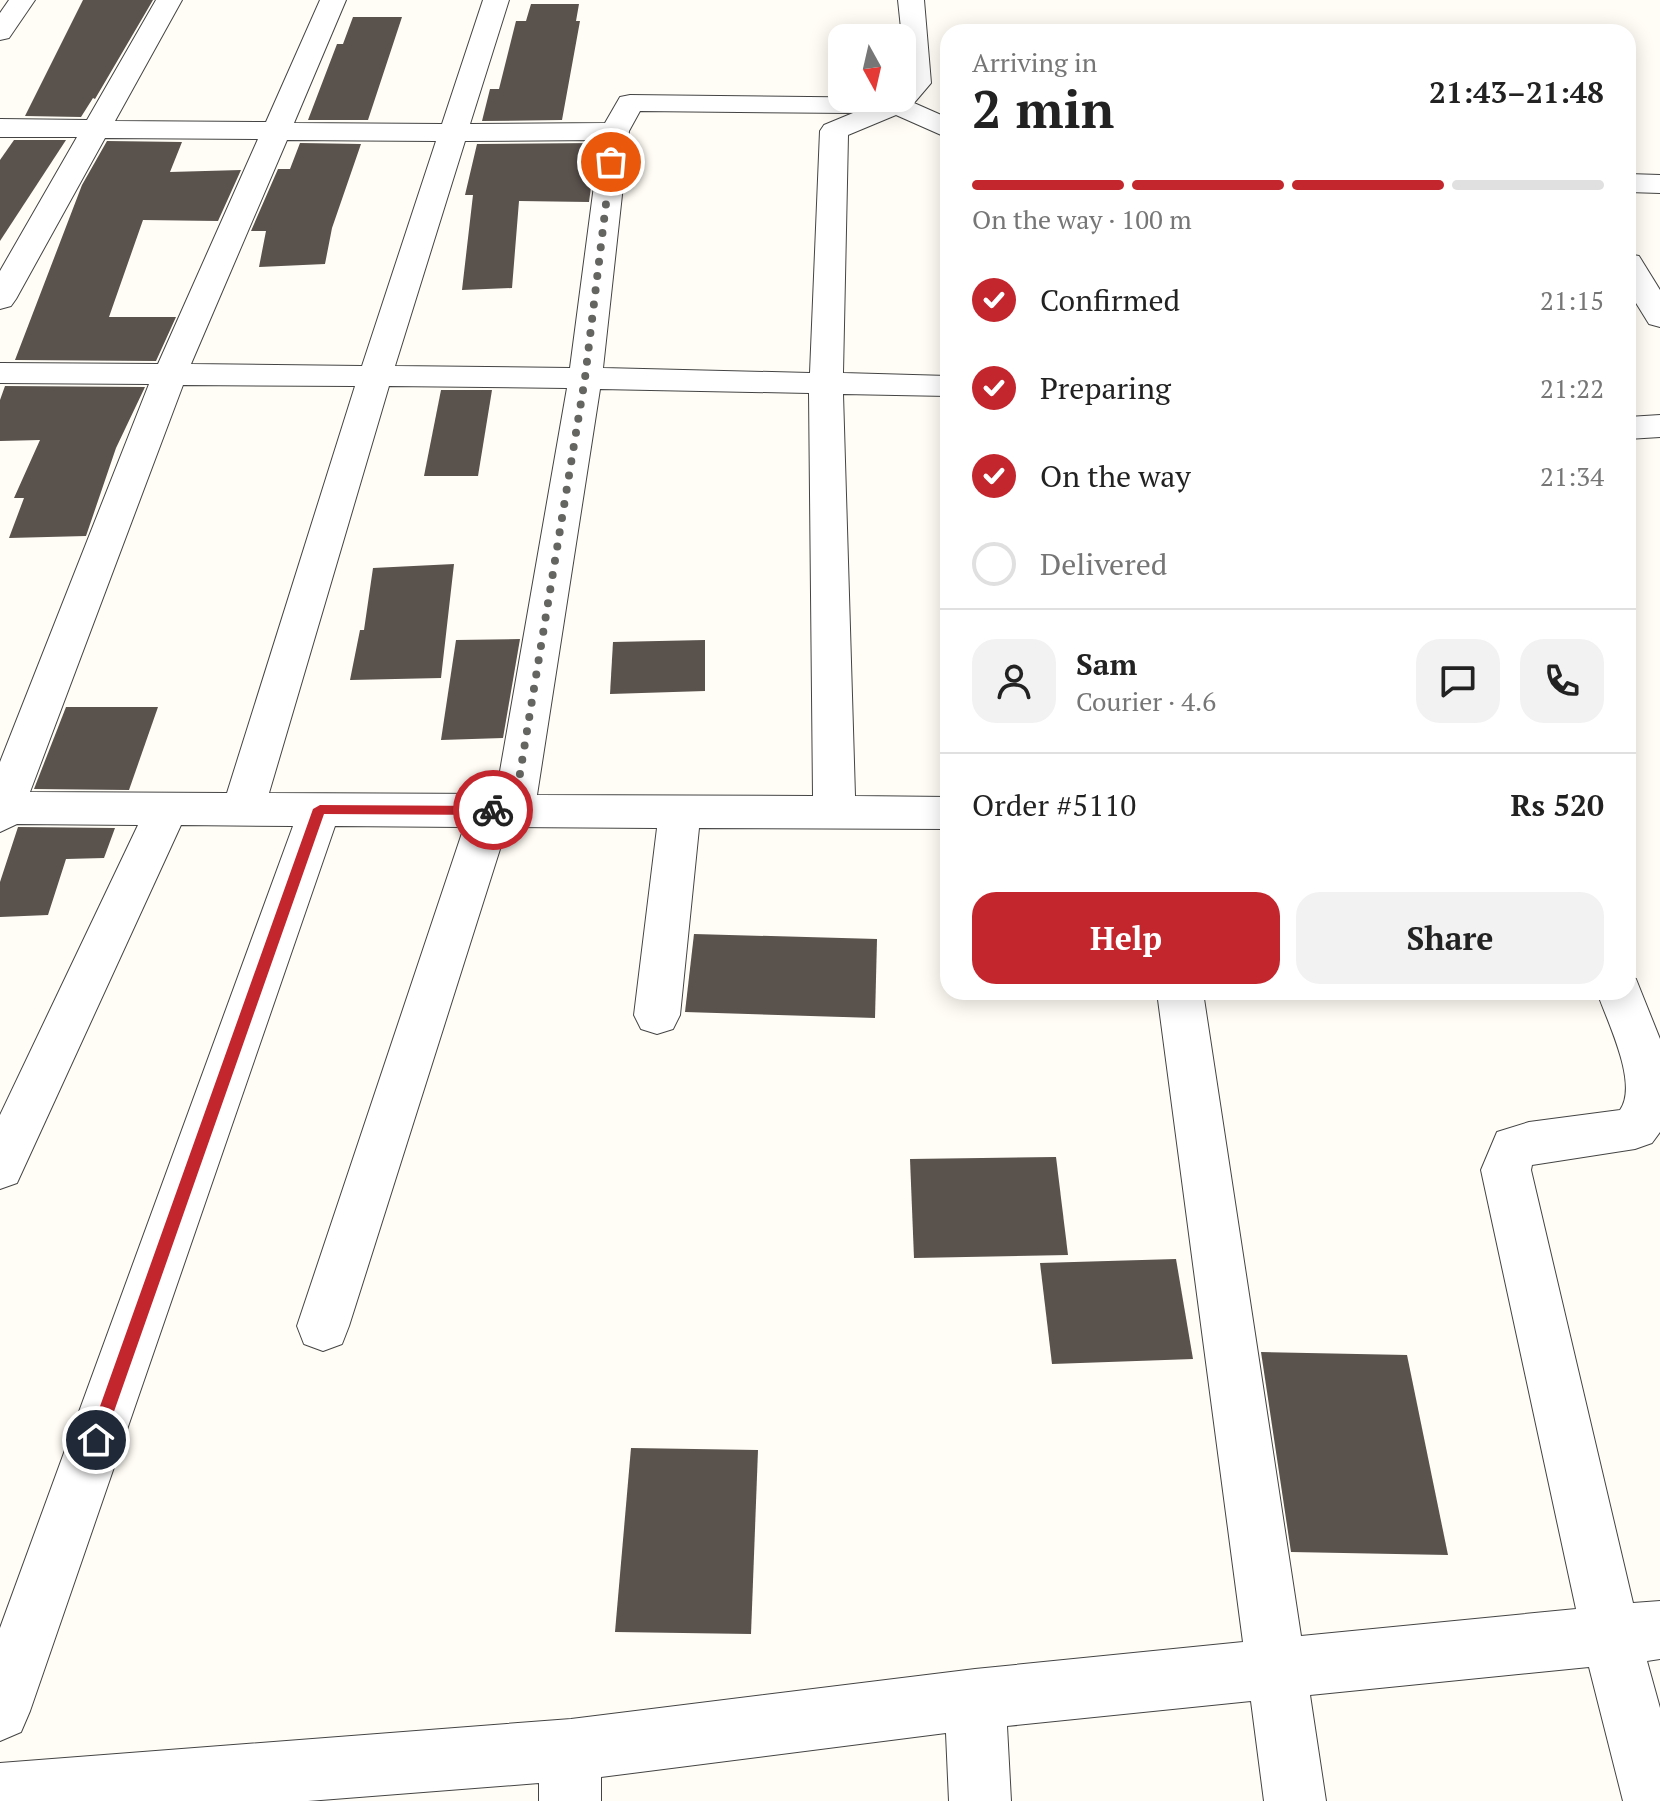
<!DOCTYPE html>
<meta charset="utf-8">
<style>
:root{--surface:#fff;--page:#f2f2f2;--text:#222;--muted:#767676;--line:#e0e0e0;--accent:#c4262e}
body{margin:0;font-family:"PT Serif",serif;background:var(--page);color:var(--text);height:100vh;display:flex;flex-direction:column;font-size:30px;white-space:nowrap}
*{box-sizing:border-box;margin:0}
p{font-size:26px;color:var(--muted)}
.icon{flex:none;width:44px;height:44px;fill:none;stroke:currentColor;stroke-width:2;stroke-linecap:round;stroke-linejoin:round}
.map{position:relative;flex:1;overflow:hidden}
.details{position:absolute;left:940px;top:24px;width:696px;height:976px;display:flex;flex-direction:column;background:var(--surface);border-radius:24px;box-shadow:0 4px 20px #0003}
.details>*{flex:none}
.needle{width:52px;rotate:172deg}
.fabs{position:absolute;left:828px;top:24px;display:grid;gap:16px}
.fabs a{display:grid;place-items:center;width:88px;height:88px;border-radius:16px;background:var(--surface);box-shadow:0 4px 20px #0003;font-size:40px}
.pin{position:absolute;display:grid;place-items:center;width:68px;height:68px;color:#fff;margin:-34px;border:4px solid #fff;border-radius:50%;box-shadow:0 2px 8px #0007}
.courier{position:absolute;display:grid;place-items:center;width:80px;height:80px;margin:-40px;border:6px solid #c4262e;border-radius:50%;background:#fff;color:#222;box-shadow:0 2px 10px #0007}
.summary em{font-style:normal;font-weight:600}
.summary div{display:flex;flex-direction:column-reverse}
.summary{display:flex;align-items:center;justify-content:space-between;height:136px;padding:0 32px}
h1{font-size:52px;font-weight:600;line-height:60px}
.bar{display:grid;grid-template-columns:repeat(4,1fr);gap:12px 8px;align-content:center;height:96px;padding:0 32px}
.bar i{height:10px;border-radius:6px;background:var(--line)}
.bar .selected{background:var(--accent)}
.bar p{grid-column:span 4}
.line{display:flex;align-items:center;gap:20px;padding:0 32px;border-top:2px solid var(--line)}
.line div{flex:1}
.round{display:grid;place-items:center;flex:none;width:84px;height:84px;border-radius:24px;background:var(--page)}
ol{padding:0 32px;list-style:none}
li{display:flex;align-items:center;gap:24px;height:88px}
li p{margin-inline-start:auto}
li .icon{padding:8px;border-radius:50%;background:var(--accent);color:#fff;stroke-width:4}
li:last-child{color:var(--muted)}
li i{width:44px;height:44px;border:4px solid var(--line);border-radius:50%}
.button{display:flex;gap:16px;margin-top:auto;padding:16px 32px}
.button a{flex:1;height:92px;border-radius:24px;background:var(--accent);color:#fff;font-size:32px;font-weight:600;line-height:92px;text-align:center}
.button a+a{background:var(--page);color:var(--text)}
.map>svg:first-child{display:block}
.building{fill:#5a524d}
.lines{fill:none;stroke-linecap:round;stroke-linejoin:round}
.minor-casing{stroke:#444;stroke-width:2}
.minor{fill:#fff;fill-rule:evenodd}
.route{fill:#c4262e}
.done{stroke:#646461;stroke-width:8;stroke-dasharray:0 14.4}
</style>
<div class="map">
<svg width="1660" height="1801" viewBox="0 0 1660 1801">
<rect width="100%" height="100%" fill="#fffdf5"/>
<g class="building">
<path d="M83 0H153L95 99 93 98 81 117 25 116Z"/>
<path d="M531 4H579L576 21H580L562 120 482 121 490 89H499L516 21H526Z"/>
<path d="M353 17H402L368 120H308L337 44H343Z"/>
<path d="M14 140H66L0 241V160Z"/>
<path d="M107 141 182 142 170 172 241 170 218 221 143 220 109 317H176L156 361 15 360 82 185Z"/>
<path d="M300 143 361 144 332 228 325 264 259 267 266 231H251L278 169H290Z"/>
<path d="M597 143 589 202 519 201 512 288 462 290 473 195H465L477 144Z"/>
<path d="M5 386 145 387 116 448 86 536 9 538 24 498H14L40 440 0 441V400Z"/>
<path d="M441 390H492L478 476H424Z"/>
<path d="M454 564 441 678 350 680 360 630H364L373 568Z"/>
<path d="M520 639 503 738 441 740 456 640Z"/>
<path d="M705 640V691L610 694 613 642Z"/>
<path d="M66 707H158L129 790 34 789Z"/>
<path d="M18 827 115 828 104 858 66 859 48 915 0 917V882Z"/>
<path d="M694 934 877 939 875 1018 685 1012Z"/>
<path d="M1056 1157 1068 1255 914 1258 910 1159Z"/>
<path d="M1176 1259 1193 1359 1052 1364 1040 1263Z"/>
<path d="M1261 1352 1407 1355 1448 1555 1291 1552Z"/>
<path d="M631 1448 758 1450 751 1634 615 1632Z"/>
</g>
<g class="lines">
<g class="minor-casing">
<g id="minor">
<path d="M9 0H35L9 38 0 40V13Z"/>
<path d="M156 0H182L115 121 266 122 320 0H346L294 123 442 124 483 0H509L470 124 605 123 620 97 630 95 902 98V38L898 0H924L931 83 914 103 948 118V138L896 115 848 135 843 373 948 376V396L843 394 855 796 948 797V829L699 828 680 1015 673 1029 657 1034 641 1029 634 1015 657 828 507 827 349 1326 342 1344 323 1351 304 1344 297 1326 464 827 335 826 30 1711 21 1732 0 1741V1628L293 826 181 825 17 1183 0 1189V1115L138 825 17 824 0 832V762L149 384 0 383V363L158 364 258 139 105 138 16 299 11 306 0 309V271L77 137H0V119L87 120ZM640 111 853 113 824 125 820 131 810 373 603 368 629 131ZM287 140 436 141 362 366 191 364ZM600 140 570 368 395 366 465 141ZM183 385 355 386 227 793 30 792ZM389 386 567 388 496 794 269 793ZM600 389 809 393 813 796 537 795Z"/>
<path d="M1628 174 1660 175V193L1628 192Z"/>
<path d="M1628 254 1639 256 1660 290V327L1649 324 1628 290Z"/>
<path d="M1660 415V437L1628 439V417Z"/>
<path d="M1628 976 1636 979 1660 1039V1132L1652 1143 1635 1149 1532 1165 1531 1170 1633 1603 1660 1601V1659L1647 1661 1660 1708V1801H1623L1589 1667 1310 1695 1326 1801H1264L1251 1701 1007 1726 1011 1801H949L946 1733 601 1777V1801H539V1783L308 1801H0V1763L571 1719 975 1669 1243 1642 1157 992H1203L1301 1636 1576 1609 1481 1170 1497 1132 1529 1122 1620 1110C1639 1084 1607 1021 1597 992H1628Z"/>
</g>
</g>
<use href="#minor" class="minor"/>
</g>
<path class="route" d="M320 805 493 806 499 810 493 815 324 814 104 1440 96 1448 88 1440 313 809Z"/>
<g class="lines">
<path class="done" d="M493 810H514L585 378 611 162"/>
</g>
</svg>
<div class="fabs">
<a><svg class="needle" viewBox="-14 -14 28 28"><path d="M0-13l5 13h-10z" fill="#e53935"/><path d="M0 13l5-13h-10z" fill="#767676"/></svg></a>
</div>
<div class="pin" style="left:611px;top:162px;background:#ea580c"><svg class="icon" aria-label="bag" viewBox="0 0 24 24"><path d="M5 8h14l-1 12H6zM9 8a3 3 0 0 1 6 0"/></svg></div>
<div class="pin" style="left:96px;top:1440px;background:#1f2937"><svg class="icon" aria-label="home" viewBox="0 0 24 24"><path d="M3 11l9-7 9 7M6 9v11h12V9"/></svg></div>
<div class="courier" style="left:493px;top:810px"><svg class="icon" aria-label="bike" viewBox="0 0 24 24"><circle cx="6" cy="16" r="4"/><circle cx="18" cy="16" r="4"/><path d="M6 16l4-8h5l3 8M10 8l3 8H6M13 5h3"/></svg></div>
<section class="details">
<div class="summary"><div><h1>2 min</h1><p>Arriving in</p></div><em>21:43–21:48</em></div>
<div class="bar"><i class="selected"></i><i class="selected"></i><i class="selected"></i><i></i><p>On the way · 100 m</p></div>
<ol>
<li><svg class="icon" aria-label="check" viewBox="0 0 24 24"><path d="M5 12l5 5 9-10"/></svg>Confirmed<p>21:15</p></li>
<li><svg class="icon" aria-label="check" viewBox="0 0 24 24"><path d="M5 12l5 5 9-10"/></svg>Preparing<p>21:22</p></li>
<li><svg class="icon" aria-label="check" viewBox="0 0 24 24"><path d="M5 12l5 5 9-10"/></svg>On the way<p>21:34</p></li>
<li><i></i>Delivered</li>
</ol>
<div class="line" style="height:144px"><a class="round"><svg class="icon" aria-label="person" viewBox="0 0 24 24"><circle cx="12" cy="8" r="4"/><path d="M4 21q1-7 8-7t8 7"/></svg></a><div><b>Sam</b><p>Courier · 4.6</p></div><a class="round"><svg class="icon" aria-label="chat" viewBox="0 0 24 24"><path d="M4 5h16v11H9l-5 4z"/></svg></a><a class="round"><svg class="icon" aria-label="phone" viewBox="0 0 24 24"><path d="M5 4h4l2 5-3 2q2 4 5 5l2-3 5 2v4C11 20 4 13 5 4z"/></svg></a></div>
<div class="line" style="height:104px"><div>Order #5110</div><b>Rs 520</b></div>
<div class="button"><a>Help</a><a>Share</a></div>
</section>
</div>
